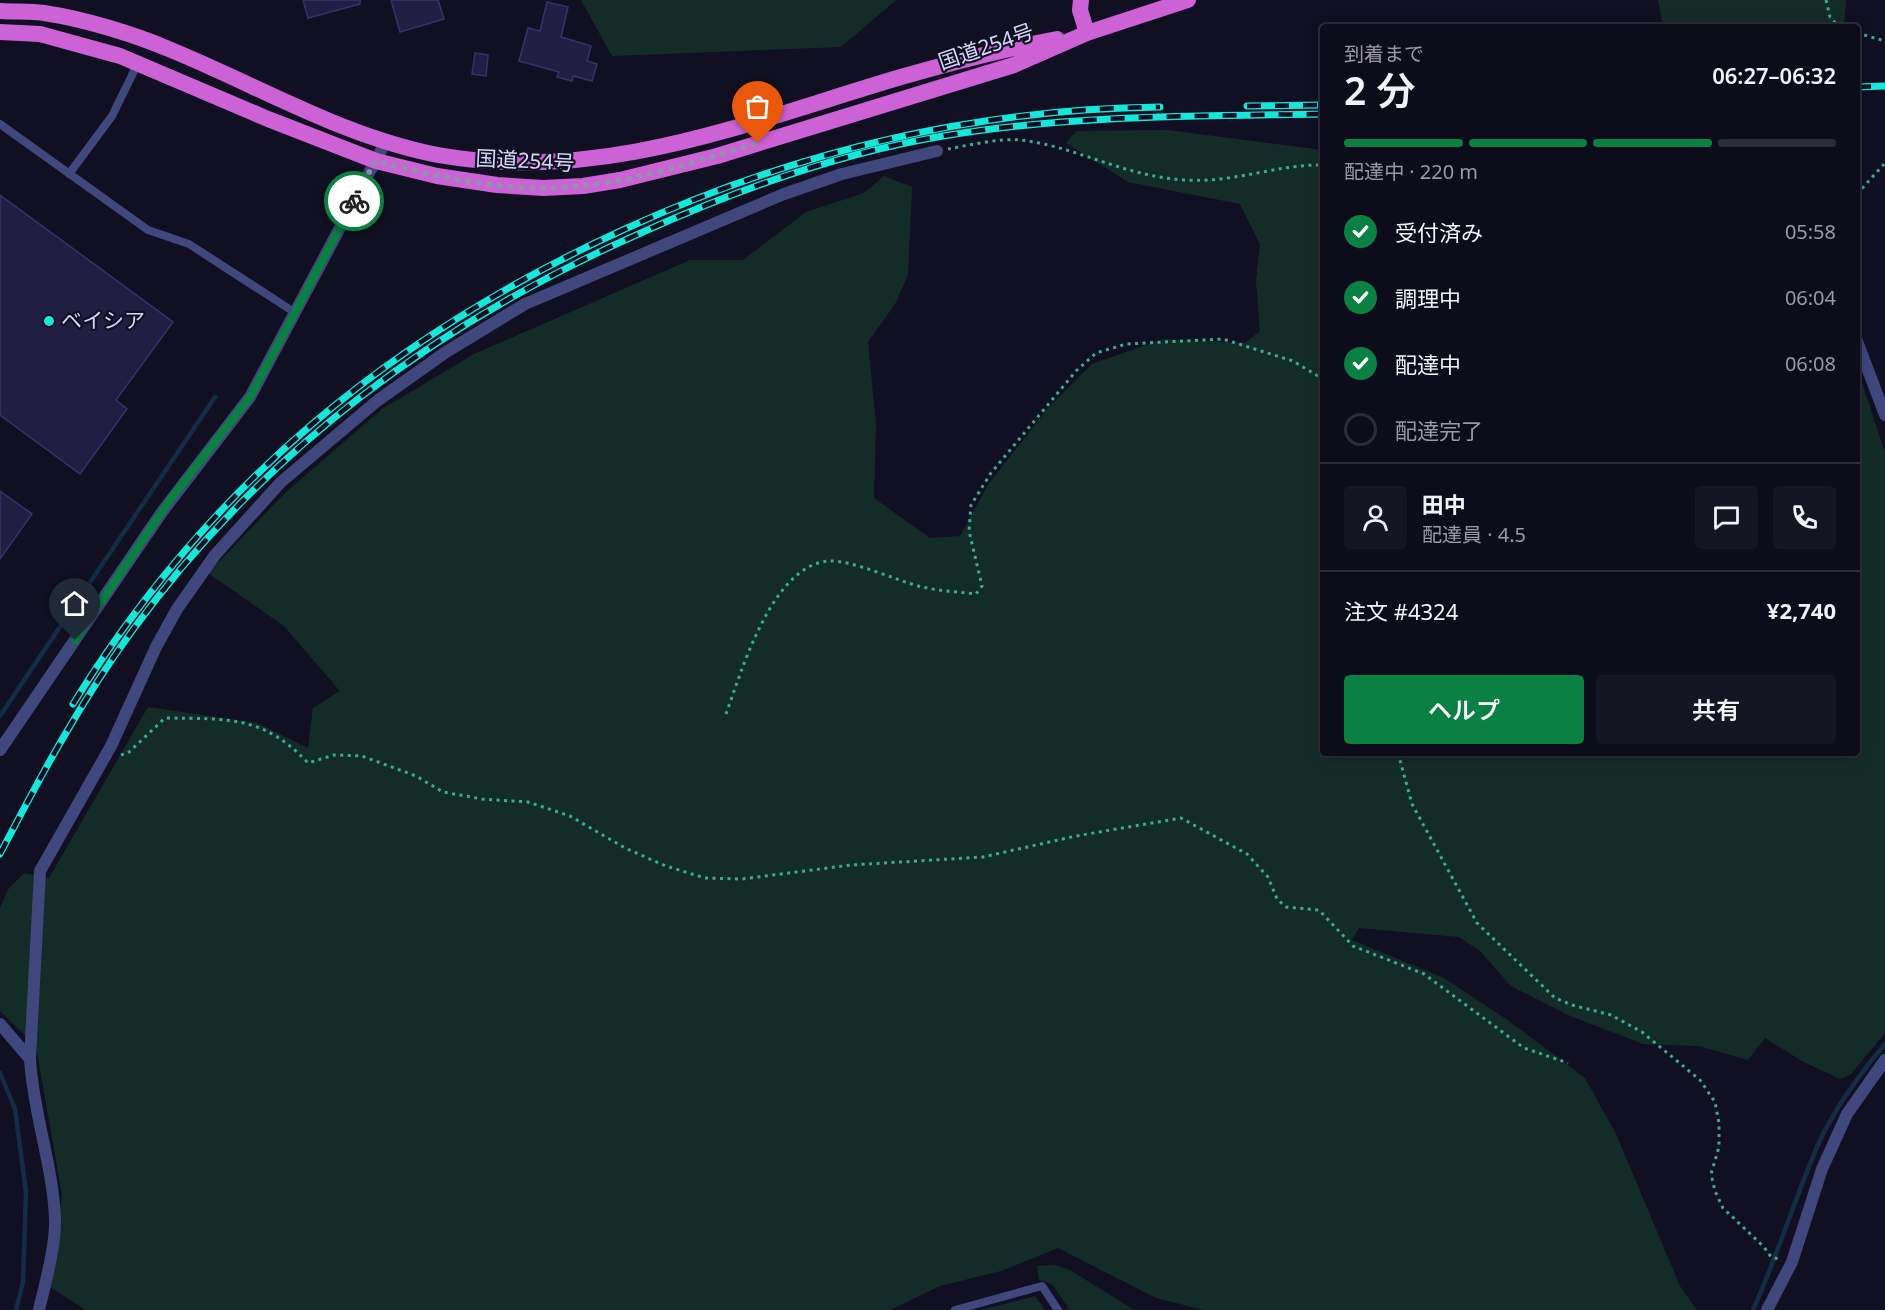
<!DOCTYPE html>
<html lang="ja">
<meta charset="utf-8">
<style>
:root{--surface:#0d0c1a;--page:#161523;--text:#f1f3f6;--muted:#9a9ba2;--line:#2d2c39;--accent:#0b8043}
body{margin:0;font-family:"Noto Sans","Noto Sans JP",sans-serif;background:var(--page);color:var(--text);height:100vh;display:flex;flex-direction:column;font-size:22px;white-space:nowrap}
*{box-sizing:border-box;margin:0}
p{font-size:20px;color:var(--muted)}
.icon{flex:none;width:33px;height:33px;fill:none;stroke:currentColor;stroke-width:2;stroke-linecap:round;stroke-linejoin:round}
.map{position:relative;flex:1;overflow:hidden}
.sheet{position:absolute;left:1320px;top:24px;width:540px;height:732px;display:flex;flex-direction:column;background:var(--surface);border-radius:6px;box-shadow:0 3px 15px #0003,0 0 0 2px var(--line)}
.sheet>*{flex:none}
.pin{position:absolute;display:grid;place-items:center;width:51px;height:51px;color:#fff;margin:-62px -26px;border-radius:50% 50% 50% 0;rotate:-45deg;box-shadow:0 0 6px #0007}
.pin .icon{rotate:45deg}
.courier{position:absolute;display:grid;place-items:center;width:60px;height:60px;margin:-30px;border:4px solid #0b8043;border-radius:50%;background:#fff;color:#222;box-shadow:0 2px 8px #0007}
.headline em{font-style:normal;font-weight:600}
.headline div{display:flex;flex-direction:column-reverse}
.headline{display:flex;align-items:center;justify-content:space-between;height:102px;padding:0 24px}
h1{font-size:39px;font-weight:600;line-height:45px}
.bar{display:grid;grid-template-columns:repeat(4,1fr);gap:9px 6px;align-content:center;height:72px;padding:0 24px}
.bar i{height:8px;border-radius:4px;background:var(--line)}
.bar .on{background:var(--accent)}
.bar p{grid-column:span 4}
.line{display:flex;align-items:center;gap:15px;padding:0 24px;border-top:2px solid var(--line)}
.line div{flex:1}
.round{display:grid;place-items:center;flex:none;width:63px;height:63px;border-radius:6px;background:var(--page)}
ol{padding:0 24px;list-style:none}
li{display:flex;align-items:center;gap:18px;height:66px}
li p{margin-inline-start:auto}
li .icon{padding:6px;border-radius:50%;background:var(--accent);color:#fff;stroke-width:4}
li:last-child{color:var(--muted)}
li i{width:33px;height:33px;border:3px solid var(--line);border-radius:50%}
.button{display:flex;gap:12px;margin-top:auto;padding:12px 24px}
.button a{flex:1;height:69px;border-radius:6px;background:var(--accent);color:#fff;font-size:24px;font-weight:600;line-height:69px;text-align:center}
.button a+a{background:var(--page);color:var(--text)}
.map>svg:first-child{display:block}
.green{fill:#142c28}
.lines{fill:none;stroke-linecap:round;stroke-linejoin:round}
.stream{stroke:#132d45;stroke-width:4.5}
.building{fill:#201e42;stroke:#35336c;stroke-width:1.5}
.path{stroke:#3bab92;stroke-width:3;stroke-dasharray:3 4.5;stroke-linecap:butt}
.service{stroke:#40477d;stroke-width:8}
.minor{stroke:#40477d;stroke-width:12}
.trunk{stroke:#cc62d5;stroke-width:16}
.rail-casing{stroke:#16e7db;stroke-width:7}
.rail{stroke:#111023;stroke-width:4.5;stroke-dasharray:14;stroke-linecap:butt}
.done{stroke:#9192af;stroke-width:6;stroke-dasharray:0 10.8}
.route{stroke:#0b8043;stroke-width:8}
.poi-dot{fill:#16e7db;stroke:#111023;stroke-width:2}
.labels{text-anchor:middle;stroke-width:4.5;stroke-linejoin:round;paint-order:stroke}
.street-label{font-size:21px;fill:#d6d8fb;stroke:#111023}
.poi-label{font-size:21px;fill:#d6d8fb;stroke:#111023;text-anchor:start}
</style>
<div class="map">
<svg width="1885" height="1310" viewBox="0 0 1885 1310">
<rect width="100%" height="100%" fill="#111023"/>
<g class="green">
<path d="M581 0H896L841 47 612 56Z"/>
<path d="M1658 0H1846L1844 27H1663Z"/>
<path d="M1168 130 1323 150V753H1857V367L1885 453V1033L1851 1074 1840 1079 1802 1061 1765 1038 1748 1060 1699 1046 1643 1044 1568 1015 1511 986 1480 951 1459 937 1359 928 1352 940 1444 978 1509 1021 1585 1078 1616 1134 1680 1286 1697 1310H1204L1156 1298 1058 1248 1001 1271 940 1286 890 1310H86L50 1287 62 1195 36 1046 0 1011V908L9 888 24 873 49 878 148 707 257 723 308 748 313 708 340 691 284 626 208 573 285 493 382 409 474 354 690 260H743L806 212 864 193 884 176 912 187 908 275 895 304 868 342 876 424 874 498 930 538 960 536 989 483 1050 406 1092 364 1163 339 1245 343 1260 331 1256 281 1260 244 1240 204 1128 182 1066 143 1076 131Z"/>
<path d="M1054 1265 1070 1270 1134 1310H1070L1052 1284 1039 1280 1037 1266Z"/>
<path d="M1035 1296 1045 1310H981Z"/>
</g>
<g class="lines">
<g class="stream">
<path d="M0 716 215 397"/>
<path d="M0 1073 15 1109 26 1192 23 1282 16 1310"/>
<path d="M1753 1310C1777 1257 1794 1201 1817 1147 1833 1110 1859 1075 1885 1044"/>
</g>
</g>
<g class="building">
<path d="M303 0H360V4L308 18Z"/>
<path d="M391 0H438L444 19 400 32Z"/>
<path d="M547 2 568 7 561 37 591 46 587 61 597 64 592 81 573 76 572 81 557 77 559 72 519 61 528 28 540 31Z"/>
<path d="M475 53 488 55 486 76 472 74Z"/>
<path d="M0 195 173 322 116 400 127 409 80 474 0 415Z"/>
<path d="M0 491 32 514 0 559Z"/>
</g>
<g class="lines">
<g class="path">
<path d="M1826 0 1830 17 1839 27"/>
<path d="M1857 33 1885 41"/>
<path d="M948 149C970 145 999 138 1021 140 1078 147 1125 177 1186 180 1235 183 1278 164 1323 165"/>
<path d="M1857 194 1885 163"/>
<path d="M726 714C742 670 772 565 829 561 853 560 897 581 922 587 940 591 958 592 976 594L982 586 969 531 971 505 991 473 1076 371 1096 353 1126 344 1223 339 1293 361 1323 379"/>
<path d="M1398 753 1412 804 1477 923 1555 998 1572 1005 1611 1015 1642 1032 1700 1080 1715 1102 1719 1123V1147L1711 1174 1715 1191 1723 1208 1764 1247 1771 1257 1779 1259"/>
<path d="M121 755 128 753 165 718C227 719 263 715 308 763L334 755 362 756 416 776 443 792 482 799 528 802 570 816 625 848 666 866 705 878 742 879 851 865 983 857 1076 836 1181 818 1247 854 1268 877 1277 899 1286 907 1319 910 1353 946 1424 974 1524 1048 1568 1063"/>
</g>
<g class="service">
<path d="M0 124 148 230 189 244 294 312"/>
<path d="M69 174 112 116 138 63"/>
<path d="M955 1310 1042 1286 1058 1310"/>
</g>
<g class="minor">
<path d="M1857 341 1885 415"/>
<path d="M0 750 162 512 250 397 385 143"/>
<path d="M0 1024 30 1059"/>
<path d="M39 1310C45 1284 56 1245 55 1219 53 1165 33 1113 30 1059L40 871 111 746 156 647 177 609 215 555 281 482 377 401 446 352 525 304 784 194 842 174 937 151"/>
<path d="M1767 1310 1792 1262 1822 1169 1847 1114 1885 1060"/>
</g>
<g class="trunk">
<path d="M1081 0 1080 10 1087 33"/>
<path d="M0 11C15 12 30 11 44 13 84 19 134 34 171 50 259 86 344 137 438 155 602 184 748 122 901 77 953 62 1004 49 1057 39"/>
<path d="M0 32 40 34 120 56 268 119 376 161 437 176 497 185 543 188 583 186 620 180 717 156 1014 65 1087 33 1188 0"/>
</g>
<g class="rail-casing">
<g id="rail">
<path d="M1857 87 1885 86"/>
<path d="M1247 106 1322 105"/>
<path d="M73 704C209 484 392 335 625 229 794 152 974 109 1160 107"/>
<path d="M0 854C40 777 81 701 132 631 265 449 438 322 643 232 739 189 839 153 943 136 1069 115 1195 116 1323 114"/>
</g>
</g>
<use href="#rail" class="rail"/>
</g>
<g class="lines">
<path class="done" d="M354 201 375 161C430 175 486 188 543 188 616 188 688 164 758 143"/>
<path class="route" d="M75 640 170 500 250 397 354 201"/>
</g>
<circle class="poi-dot" cx="49" cy="321" r="6"/>
<g class="labels">
<g class="street-label">
<text transform="translate(986 47) rotate(-19)" y="7">国道254号</text>
<text transform="translate(525 161) rotate(3)" y="7">国道254号</text>
</g>
<g class="poi-label">
<text x="61" y="328">ベイシア</text>
</g>
</g>
</svg>
<div class="pin" style="left:758px;top:143px;background:#ea580c"><svg class="icon" aria-label="bag" viewBox="0 0 24 24"><path d="M5 8h14l-1 12H6zM9 8a3 3 0 0 1 6 0"/></svg></div>
<div class="pin" style="left:75px;top:640px;background:#1f2937"><svg class="icon" aria-label="home" viewBox="0 0 24 24"><path d="M3 11l9-7 9 7M6 9v11h12V9"/></svg></div>
<div class="courier" style="left:354px;top:201px"><svg class="icon" aria-label="bike" viewBox="0 0 24 24"><circle cx="6" cy="16" r="4"/><circle cx="18" cy="16" r="4"/><path d="M6 16l4-8h5l3 8M10 8l3 8H6M13 5h3"/></svg></div>
<section class="sheet">
<div class="headline"><div><h1>2 分</h1><p>到着まで</p></div><em>06:27–06:32</em></div>
<div class="bar"><i class="on"></i><i class="on"></i><i class="on"></i><i></i><p>配達中 · 220 m</p></div>
<ol>
<li><svg class="icon" aria-label="check" viewBox="0 0 24 24"><path d="M5 12l5 5 9-10"/></svg>受付済み<p>05:58</p></li>
<li><svg class="icon" aria-label="check" viewBox="0 0 24 24"><path d="M5 12l5 5 9-10"/></svg>調理中<p>06:04</p></li>
<li><svg class="icon" aria-label="check" viewBox="0 0 24 24"><path d="M5 12l5 5 9-10"/></svg>配達中<p>06:08</p></li>
<li><i></i>配達完了</li>
</ol>
<div class="line" style="height:108px"><a class="round"><svg class="icon" aria-label="person" viewBox="0 0 24 24"><circle cx="12" cy="8" r="4"/><path d="M4 21q1-7 8-7t8 7"/></svg></a><div><b>田中</b><p>配達員 · 4.5</p></div><a class="round"><svg class="icon" aria-label="chat" viewBox="0 0 24 24"><path d="M4 5h16v11H9l-5 4z"/></svg></a><a class="round"><svg class="icon" aria-label="phone" viewBox="0 0 24 24"><path d="M5 4h4l2 5-3 2q2 4 5 5l2-3 5 2v4C11 20 4 13 5 4z"/></svg></a></div>
<div class="line" style="height:78px"><div>注文 #4324</div><b>¥2,740</b></div>
<div class="button"><a>ヘルプ</a><a>共有</a></div>
</section>
</div>
